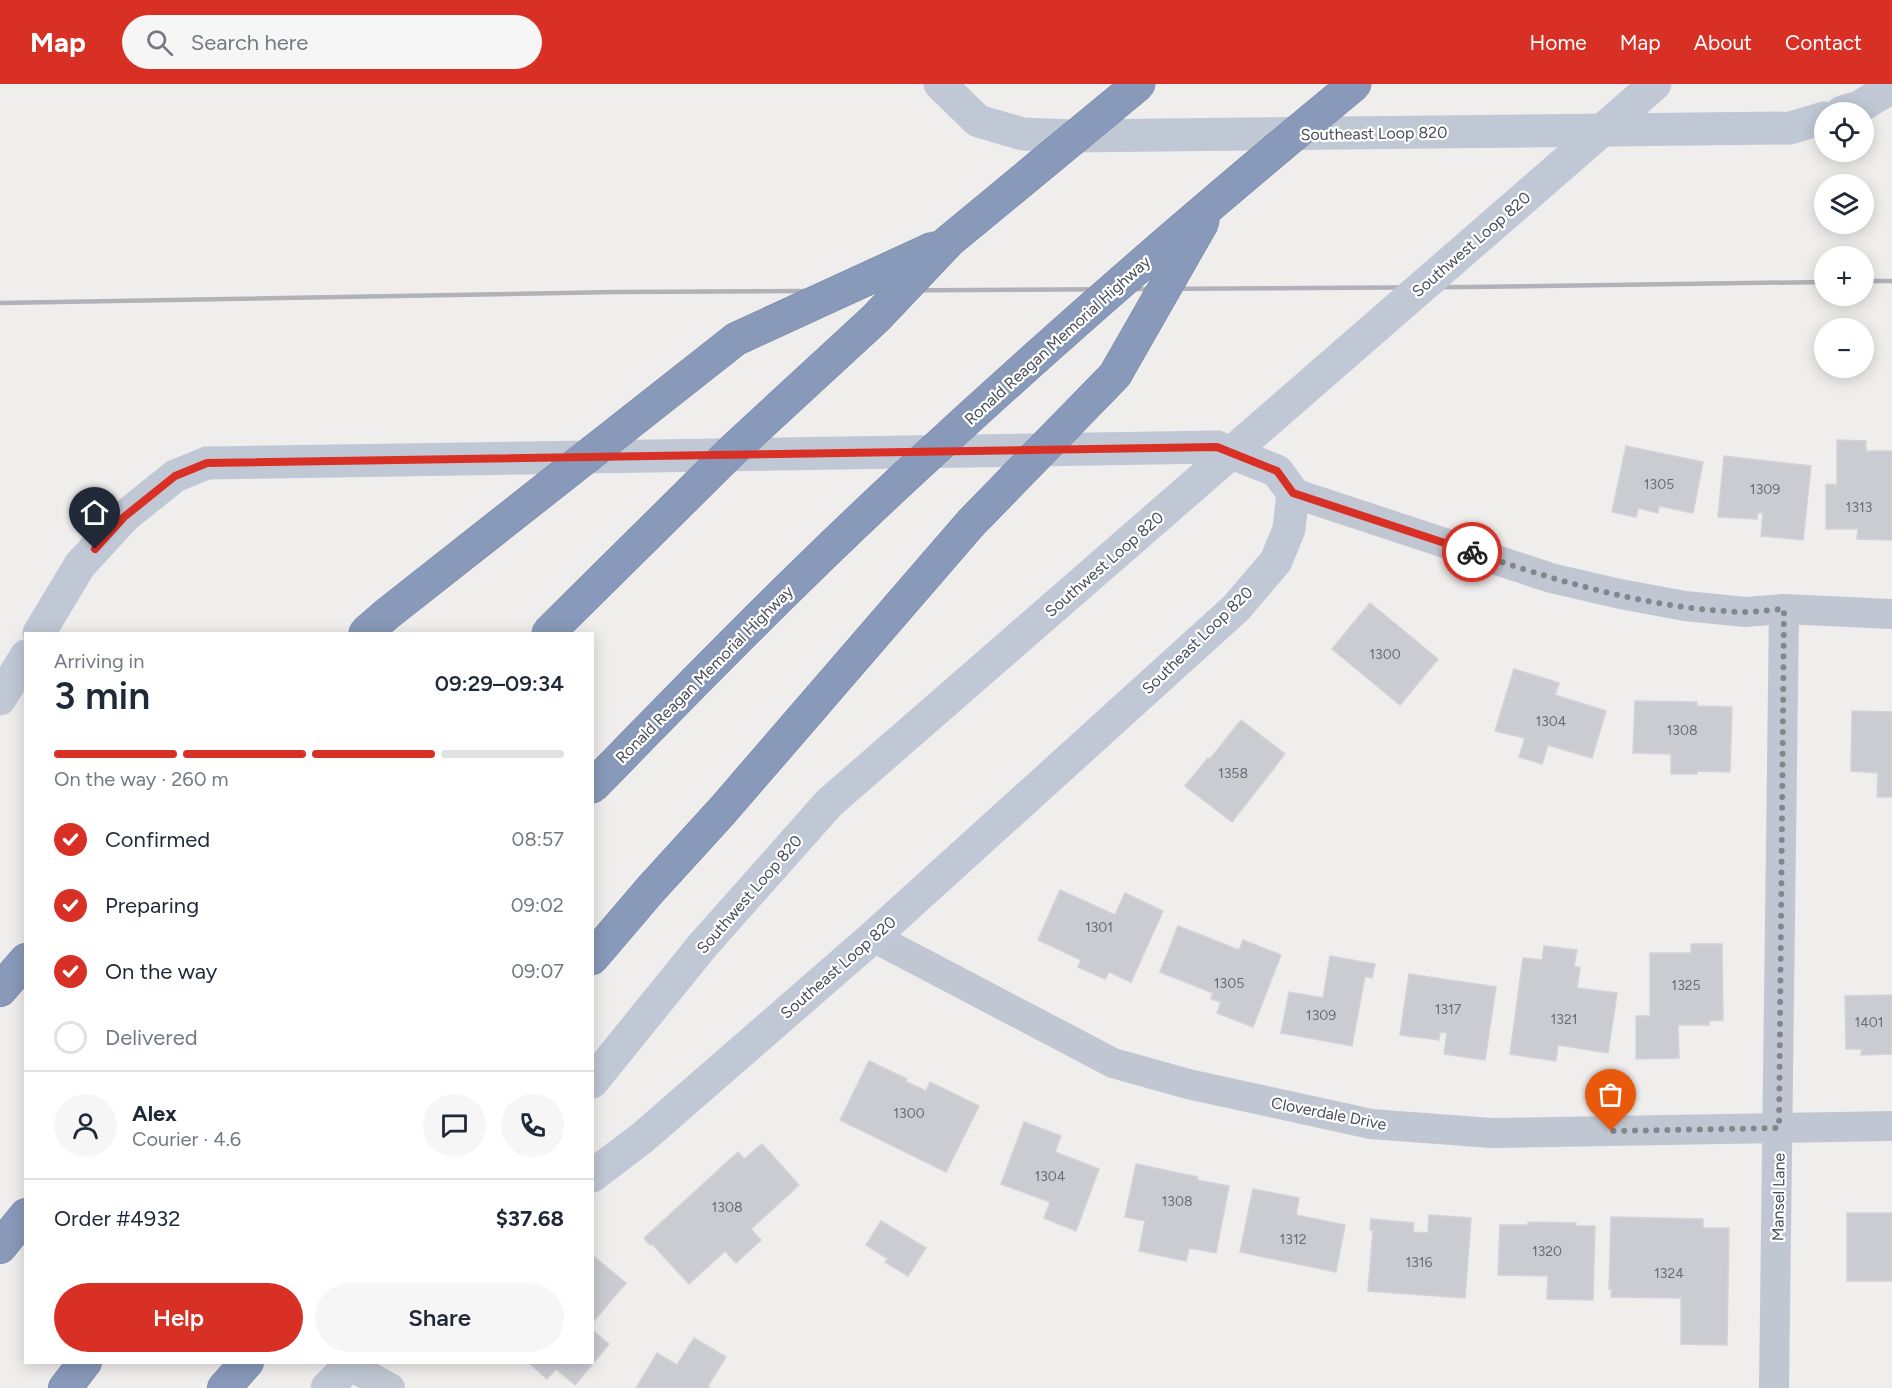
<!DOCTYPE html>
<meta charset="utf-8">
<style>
:root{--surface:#fff;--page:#f6f6f7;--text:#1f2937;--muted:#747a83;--line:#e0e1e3;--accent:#d93025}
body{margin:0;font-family:Figtree,sans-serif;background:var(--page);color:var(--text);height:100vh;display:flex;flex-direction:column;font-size:22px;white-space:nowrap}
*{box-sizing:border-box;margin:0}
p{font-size:20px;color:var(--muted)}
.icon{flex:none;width:33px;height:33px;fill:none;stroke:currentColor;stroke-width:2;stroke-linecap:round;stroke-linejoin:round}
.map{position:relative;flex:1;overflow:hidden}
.side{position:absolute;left:24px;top:548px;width:570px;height:732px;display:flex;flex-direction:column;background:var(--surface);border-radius:0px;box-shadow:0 3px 15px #0003}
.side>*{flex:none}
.controls{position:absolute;left:1814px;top:18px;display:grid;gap:12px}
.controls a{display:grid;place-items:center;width:60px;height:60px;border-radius:50%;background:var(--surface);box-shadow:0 3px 15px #0003;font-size:30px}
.pin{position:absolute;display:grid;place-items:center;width:51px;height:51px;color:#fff;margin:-62px -26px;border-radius:50% 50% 50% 0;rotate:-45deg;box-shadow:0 0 6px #0007}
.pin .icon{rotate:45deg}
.courier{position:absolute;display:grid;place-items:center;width:60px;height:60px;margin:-30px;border:4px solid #d93025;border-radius:50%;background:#fff;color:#222;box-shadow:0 2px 8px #0007}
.head em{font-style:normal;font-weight:600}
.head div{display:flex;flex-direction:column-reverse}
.head{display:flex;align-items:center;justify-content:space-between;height:102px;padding:0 30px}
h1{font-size:39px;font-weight:600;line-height:45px}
.bar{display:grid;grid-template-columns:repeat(4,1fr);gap:9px 6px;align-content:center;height:72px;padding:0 30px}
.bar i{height:8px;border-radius:4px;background:var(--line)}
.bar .active{background:var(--accent)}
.bar p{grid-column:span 4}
.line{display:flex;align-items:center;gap:15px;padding:0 30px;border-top:2px solid var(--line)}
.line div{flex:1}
.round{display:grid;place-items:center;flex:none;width:63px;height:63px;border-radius:32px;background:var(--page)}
ol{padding:0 30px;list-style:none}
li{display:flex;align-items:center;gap:18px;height:66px}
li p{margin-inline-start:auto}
li .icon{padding:6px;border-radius:50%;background:var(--accent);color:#fff;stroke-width:4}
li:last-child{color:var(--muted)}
li i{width:33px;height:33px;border:3px solid var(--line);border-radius:50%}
.action{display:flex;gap:12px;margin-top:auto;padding:12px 30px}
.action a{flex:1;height:69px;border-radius:36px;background:var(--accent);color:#fff;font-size:24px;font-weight:600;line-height:69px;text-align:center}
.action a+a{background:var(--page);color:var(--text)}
header{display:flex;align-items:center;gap:36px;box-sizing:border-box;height:84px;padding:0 30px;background:var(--accent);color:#fff}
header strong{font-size:28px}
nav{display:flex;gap:33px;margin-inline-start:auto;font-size:21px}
.search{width:420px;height:54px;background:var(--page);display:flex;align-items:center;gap:15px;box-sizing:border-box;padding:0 21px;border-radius:33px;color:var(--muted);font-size:22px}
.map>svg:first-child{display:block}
.building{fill:#caccd2;stroke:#d1d3d8;stroke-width:1.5}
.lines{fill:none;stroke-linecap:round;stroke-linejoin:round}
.highway-casing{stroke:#7384a5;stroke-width:34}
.street{stroke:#c1c7d2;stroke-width:30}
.secondary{stroke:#c1c8d5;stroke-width:33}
.highway{stroke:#8899b9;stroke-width:33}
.rail{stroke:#b0b2b7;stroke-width:4.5}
.highway-bridge-casing{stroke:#7384a5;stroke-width:34;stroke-linecap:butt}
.secondary-bridge{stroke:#c1c8d5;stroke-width:33}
.highway-bridge{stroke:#8899b9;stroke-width:33}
.done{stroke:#82868d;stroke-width:6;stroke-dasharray:0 10.8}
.route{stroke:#d93025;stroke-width:8}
.labels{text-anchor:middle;stroke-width:4.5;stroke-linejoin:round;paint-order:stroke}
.number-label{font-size:14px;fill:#686e77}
.street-label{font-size:16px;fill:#474e59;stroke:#fff}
</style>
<header>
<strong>Map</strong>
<div class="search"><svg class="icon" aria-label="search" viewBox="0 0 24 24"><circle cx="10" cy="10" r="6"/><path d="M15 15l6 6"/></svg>Search here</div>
<nav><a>Home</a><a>Map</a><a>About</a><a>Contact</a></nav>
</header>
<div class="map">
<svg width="1892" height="1304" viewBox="0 0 1892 1304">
<rect width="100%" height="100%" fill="#f0eded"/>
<g class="building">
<path d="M1837 356 1866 357V367H1892V456L1857 455 1858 445H1826V400L1837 401Z"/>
<path d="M1626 362 1703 378 1693 429 1659 422 1658 429 1638 424 1636 433 1612 428Z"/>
<path d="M1724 372 1811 382 1803 456 1761 452 1763 429H1758L1757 435 1718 433Z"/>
<path d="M1370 519 1438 575 1400 621 1332 565Z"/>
<path d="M1514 585 1559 599 1555 611 1606 627 1592 674 1548 661 1542 680 1519 673 1525 654 1495 647Z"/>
<path d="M1635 617 1697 618V622L1732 623 1730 688 1697 687V690H1671V670L1633 669Z"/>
<path d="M1852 627 1892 628V713H1877L1878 689 1851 687Z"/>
<path d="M1241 636 1285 670 1232 738 1185 702 1208 674 1210 675Z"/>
<path d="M1060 806 1115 831 1125 809 1163 827 1131 898 1109 888 1105 895 1078 883 1081 876 1038 856Z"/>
<path d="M1178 842 1239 866 1243 856 1281 871 1253 943 1217 929 1221 918 1211 915 1213 909 1160 888Z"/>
<path d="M1691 860H1722L1723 936 1709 937V941H1678L1679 974 1636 975V932H1650V869H1691Z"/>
<path d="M1544 862 1577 866 1574 882 1580 884 1577 904 1617 909 1608 969 1558 961 1556 977 1510 970 1523 874 1542 876Z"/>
<path d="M1330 872 1375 880 1372 894 1365 892 1352 962 1281 949 1289 908 1323 914Z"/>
<path d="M1409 890 1496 903 1485 976 1444 970 1447 949 1440 948 1439 956 1400 951Z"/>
<path d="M1892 911V970L1861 971 1862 965H1846L1845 912Z"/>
<path d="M869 977 907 995 905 997 926 1007 930 998 979 1022 946 1088 840 1036Z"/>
<path d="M1024 1038 1061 1052 1055 1068 1099 1085 1076 1147 1044 1134 1050 1118 1001 1100Z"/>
<path d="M762 1060 799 1101 751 1145 761 1156 736 1179 725 1167 689 1200 652 1160 650 1161 644 1154 738 1068 744 1075Z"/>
<path d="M1136 1080 1198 1093 1197 1096 1229 1102 1216 1169 1189 1164 1186 1177 1139 1167 1145 1137 1125 1133Z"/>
<path d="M1253 1105 1299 1114 1296 1131 1345 1141 1336 1188 1240 1168Z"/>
<rect x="1847" y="1129" width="45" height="68"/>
<path d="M1429 1131 1471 1134 1465 1214 1368 1207 1373 1146H1370L1371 1135 1414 1139 1413 1148 1428 1149Z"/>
<path d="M1611 1133 1703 1135V1144H1729L1727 1261 1681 1260V1214L1611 1213 1612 1205H1609Z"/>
<path d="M881 1137 926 1164 908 1192 885 1178 888 1175 866 1161Z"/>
<path d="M1528 1138 1576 1139V1142H1595L1593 1216 1547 1215 1548 1192 1498 1191 1500 1141H1529Z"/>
<path d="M592 1171 626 1199 592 1239Z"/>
<path d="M592 1246 609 1260 575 1301 556 1285 547 1295 528 1278H592Z"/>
<path d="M694 1254 726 1273 708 1302 710 1304H636L657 1269 677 1281Z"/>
</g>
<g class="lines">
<g class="highway-casing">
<g id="highway">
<path d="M592 874 650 806 723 726 970 440"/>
<path d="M0 906 26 876"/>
<path d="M0 1163 26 1131"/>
<path d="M65 1304 85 1278"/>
<path d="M224 1304 247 1278"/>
</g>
</g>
<g class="street">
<path d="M1293 409 1551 494 1620 510 1685 522 1745 528 1784 525 1892 530"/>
<path d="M873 853 1113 979 1188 1000 1371 1040 1491 1049 1892 1042"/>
<path d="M349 1281 390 1304"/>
<path d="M1774 1304 1784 525"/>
</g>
<g class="secondary">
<path d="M940 0 978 37 1023 50 1072 52 1790 44 1824 34"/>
<path d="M1842 28 1859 23 1892 3"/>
<path d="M39 549 80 481 124 433 175 392 207 379 1217 363 1277 387 1293 409 1289 445 1276 477 1236 524 873 853 642 1054 592 1092"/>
<path d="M0 615 26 572"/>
<path d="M592 998 703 861 829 719 1154 436"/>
<path d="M327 1304 352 1278"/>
</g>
<use href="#highway" class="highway"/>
<g class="rail">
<path d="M1863 197H1892"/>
<path d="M0 219 616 208 1469 203 1824 198"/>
</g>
<g class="highway-bridge-casing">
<g id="highway-bridge">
<path d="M970 440 1115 291 1203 137"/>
<path d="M365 549 387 530 736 255 934 164"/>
<path d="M548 549 734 365 876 234 949 157 1139 0"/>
<path d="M592 703C695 597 799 491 907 391 1052 256 1202 126 1355 0"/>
</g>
</g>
<path class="secondary-bridge" d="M1154 436 1655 0"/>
<use href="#highway-bridge" class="highway-bridge"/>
</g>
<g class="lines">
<path class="done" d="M1472 468C1559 498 1651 525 1743 528 1757 528 1771 526 1784 525L1779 1044 1611 1047"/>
<path class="route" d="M95 465 124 433 175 392 207 379 1217 363 1277 387 1293 409 1472 468"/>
</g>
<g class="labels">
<g class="number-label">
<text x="1659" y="405">1305</text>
<text x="1765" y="410">1309</text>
<text x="1859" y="428">1313</text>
<text x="1385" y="575">1300</text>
<text x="1551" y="642">1304</text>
<text x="1682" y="651">1308</text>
<text x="1233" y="694">1358</text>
<text x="1099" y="848">1301</text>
<text x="1229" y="904">1305</text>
<text x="1686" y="906">1325</text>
<text x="1448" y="930">1317</text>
<text x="1321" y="936">1309</text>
<text x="1564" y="940">1321</text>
<text x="1869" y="943">1401</text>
<text x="909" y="1034">1300</text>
<text x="1050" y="1097">1304</text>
<text x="1177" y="1122">1308</text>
<text x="727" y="1128">1308</text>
<text x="1293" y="1160">1312</text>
<text x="1547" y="1172">1320</text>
<text x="1419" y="1183">1316</text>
<text x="1669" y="1194">1324</text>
</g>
<g class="street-label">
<text transform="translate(1374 49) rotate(-1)" y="6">Southeast Loop 820</text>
<text transform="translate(1471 160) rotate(-41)" y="6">Southwest Loop 820</text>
<text transform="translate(1057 256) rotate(-42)" y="6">Ronald Reagan Memorial Highway</text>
<text transform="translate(1104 480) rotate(-41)" y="6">Southwest Loop 820</text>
<text transform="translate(1197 556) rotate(-44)" y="6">Southeast Loop 820</text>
<text transform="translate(704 590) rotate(-45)" y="6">Ronald Reagan Memorial Highway</text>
<text transform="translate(749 810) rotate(-49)" y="6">Southwest Loop 820</text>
<text transform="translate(838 883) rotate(-41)" y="6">Southeast Loop 820</text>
<text transform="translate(1329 1029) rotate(11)" y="6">Cloverdale Drive</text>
<text transform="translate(1778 1113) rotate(-89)" y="6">Mansel Lane</text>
</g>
</g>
</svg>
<div class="controls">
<a><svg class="icon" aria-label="locate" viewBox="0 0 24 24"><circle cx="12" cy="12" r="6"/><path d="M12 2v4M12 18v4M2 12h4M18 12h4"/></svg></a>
<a><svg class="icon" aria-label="layers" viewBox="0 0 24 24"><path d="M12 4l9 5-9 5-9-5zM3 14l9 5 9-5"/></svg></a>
<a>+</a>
<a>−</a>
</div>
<div class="pin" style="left:1611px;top:1047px;background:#ea580c"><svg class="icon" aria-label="bag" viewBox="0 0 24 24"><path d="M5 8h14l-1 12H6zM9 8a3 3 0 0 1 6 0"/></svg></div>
<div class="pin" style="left:95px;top:465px;background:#1f2937"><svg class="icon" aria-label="home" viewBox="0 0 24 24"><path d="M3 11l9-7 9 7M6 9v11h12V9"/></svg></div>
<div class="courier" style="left:1472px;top:468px"><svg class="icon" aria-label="bike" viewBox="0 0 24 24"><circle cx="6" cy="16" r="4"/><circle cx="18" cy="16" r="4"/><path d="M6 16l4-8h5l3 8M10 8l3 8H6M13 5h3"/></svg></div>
<section class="side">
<div class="head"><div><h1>3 min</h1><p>Arriving in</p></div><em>09:29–09:34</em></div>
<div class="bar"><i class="active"></i><i class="active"></i><i class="active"></i><i></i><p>On the way · 260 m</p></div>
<ol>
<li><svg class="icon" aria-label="check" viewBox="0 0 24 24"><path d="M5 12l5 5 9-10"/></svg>Confirmed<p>08:57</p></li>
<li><svg class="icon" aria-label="check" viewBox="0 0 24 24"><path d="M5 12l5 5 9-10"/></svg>Preparing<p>09:02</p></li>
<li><svg class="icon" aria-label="check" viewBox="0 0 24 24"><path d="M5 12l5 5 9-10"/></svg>On the way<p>09:07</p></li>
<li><i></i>Delivered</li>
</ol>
<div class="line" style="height:108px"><a class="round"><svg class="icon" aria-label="person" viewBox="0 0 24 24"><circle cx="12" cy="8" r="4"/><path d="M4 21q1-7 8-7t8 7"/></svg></a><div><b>Alex</b><p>Courier · 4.6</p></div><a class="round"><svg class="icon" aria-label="chat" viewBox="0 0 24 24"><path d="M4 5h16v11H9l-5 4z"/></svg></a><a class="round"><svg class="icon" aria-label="phone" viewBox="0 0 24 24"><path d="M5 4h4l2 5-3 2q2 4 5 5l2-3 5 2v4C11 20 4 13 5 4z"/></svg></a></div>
<div class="line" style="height:78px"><div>Order #4932</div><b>$37.68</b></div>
<div class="action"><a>Help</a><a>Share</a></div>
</section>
</div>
